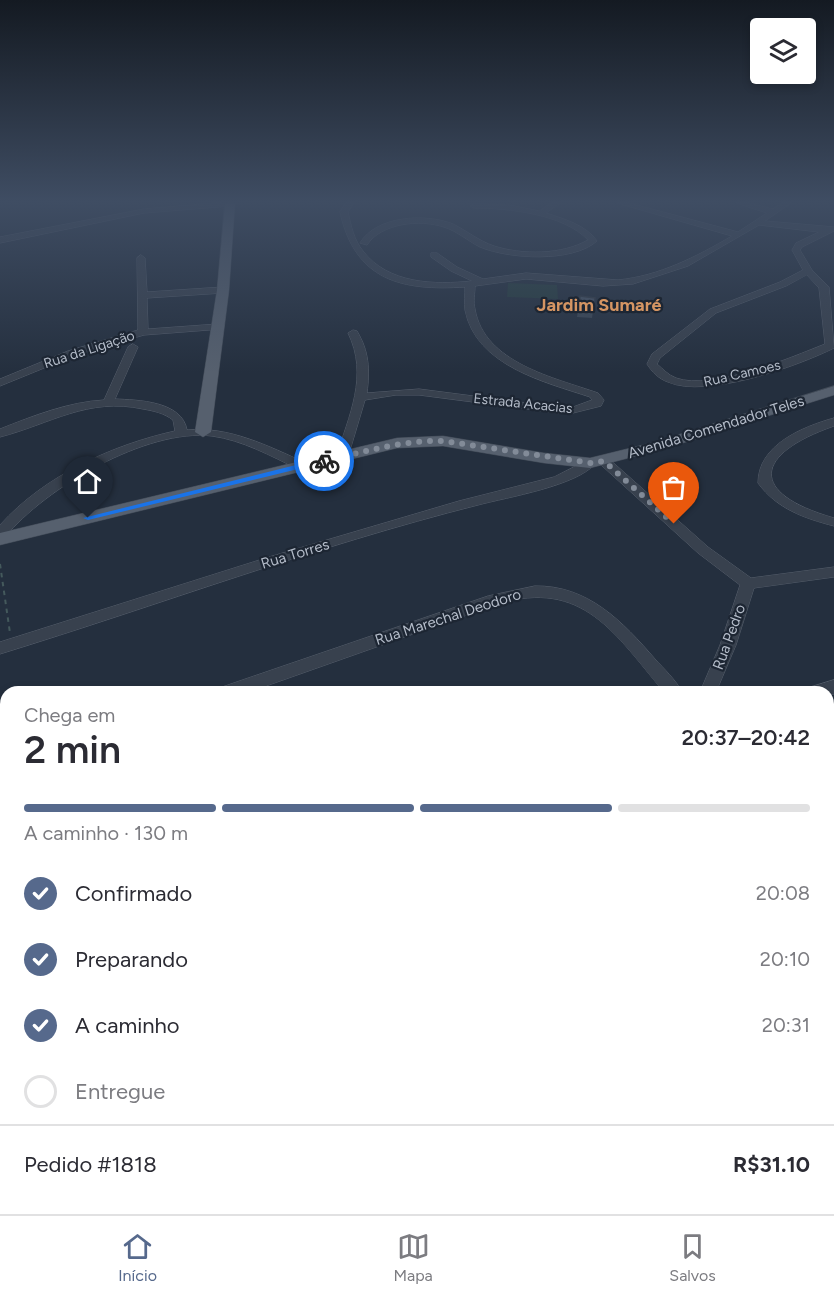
<!DOCTYPE html>
<html lang="pt">
<meta charset="utf-8">
<style>
:root{--surface:#fff;--page:#f7f7f7;--text:#2b2b33;--muted:#7c7c81;--line:#e1e1e2;--accent:#56698c}
body{margin:0;font-family:Figtree,sans-serif;background:var(--page);color:var(--text);height:100vh;display:flex;flex-direction:column;font-size:22px;white-space:nowrap}
*{box-sizing:border-box;margin:0}
p{font-size:20px;color:var(--muted)}
.icon{flex:none;width:33px;height:33px;fill:none;stroke:currentColor;stroke-width:2;stroke-linecap:round;stroke-linejoin:round}
.map{position:relative;flex:1;overflow:hidden}
.side{position:absolute;left:0px;top:686px;width:834px;height:530px;display:flex;flex-direction:column;background:var(--surface);border-radius:18px 18px 0 0;box-shadow:0 3px 9px #0003}
.side>*{flex:none}
.tools{position:absolute;left:750px;top:18px;display:grid;gap:12px}
.tools a{display:grid;place-items:center;width:66px;height:66px;border-radius:6px;background:var(--surface);box-shadow:0 3px 9px #0003;font-size:30px}
.pin{position:absolute;display:grid;place-items:center;width:51px;height:51px;color:#fff;margin:-62px -26px;border-radius:50% 50% 50% 0;rotate:-45deg;box-shadow:0 0 6px #0007}
.pin .icon{rotate:45deg}
.courier{position:absolute;display:grid;place-items:center;width:60px;height:60px;margin:-30px;border:4px solid #1a73e8;border-radius:50%;background:#fff;color:#222;box-shadow:0 2px 8px #0007}
.headline em{font-style:normal;font-weight:600}
.headline div{display:flex;flex-direction:column-reverse}
.headline{display:flex;align-items:center;justify-content:space-between;height:102px;padding:0 24px}
h1{font-size:39px;font-weight:600;line-height:45px}
.bar{display:grid;grid-template-columns:repeat(4,1fr);gap:9px 6px;align-content:center;height:72px;padding:0 24px}
.bar i{height:8px;border-radius:4px;background:var(--line)}
.bar .on{background:var(--accent)}
.bar p{grid-column:span 4}
.line{display:flex;align-items:center;gap:15px;padding:0 24px;border-top:2px solid var(--line)}
.line div{flex:1}
ol{padding:0 24px;list-style:none}
li{display:flex;align-items:center;gap:18px;height:66px}
li p{margin-inline-start:auto}
li .icon{padding:6px;border-radius:50%;background:var(--accent);color:#fff;stroke-width:4}
li:last-child{color:var(--muted)}
li i{width:33px;height:33px;border:3px solid var(--line);border-radius:50%}
.menu{display:flex;justify-content:space-around;align-items:center;height:84px;border-top:2px solid var(--line);background:var(--surface);font-size:16px;color:var(--muted)}
.menu a{display:grid;justify-items:center;gap:3px}
.menu .on{color:var(--accent)}
.map>svg:first-child{display:block}
.green{fill:#263c3f}
.lines{fill:none;stroke-linecap:round;stroke-linejoin:round}
.minor-casing{stroke:#565f6c;stroke-width:1}
.major-casing{stroke:#414a57;stroke-width:1}
.path{stroke:#44595c;stroke-width:2;stroke-dasharray:4.5 4.5;stroke-linecap:butt}
.minor{fill:#38414e;fill-rule:evenodd}
.major{fill:#56606e;fill-rule:evenodd}
.wall{fill:#3b4654}
.building{fill:#455162;stroke:#303945;stroke-width:1.5}
.route{fill:#1a73e8}
.done{stroke:#828b98;stroke-width:6;stroke-dasharray:0 10.8}
.labels{text-anchor:middle;stroke-width:4.5;stroke-linejoin:round;paint-order:stroke}
.far-street-label{font-size:14px;fill:#b4bcc9;stroke:#1d2633}
.street-label{font-size:15px;fill:#b4bcc9;stroke:#1d2633}
.far-district-label{font-size:18px;font-weight:bold;fill:#d59563;stroke:#1d2633}
</style>
<div class="map">
<svg width="834" height="1214" viewBox="0 0 834 1214">
<rect width="100%" height="100%" fill="#242f3e"/>
<g class="green">
<path d="M508 283 557 285 558 299 507 297Z"/>
<path d="M6 947V1209H387V1214H0V950Z"/>
</g>
<g class="lines">
<g class="minor-casing">
<g id="minor">
<path d="M217 203 234 204 230 206 144 213 0 243V237L144 209Z"/>
<path d="M346 203H354L348 212C351 226 354 240 363 251 388 284 435 285 472 281L451 271 431 257V253H437L457 267 483 279 526 273 618 280C659 276 696 257 732 236L617 203H629L738 232 767 213 736 203H748L773 209 782 203H791L765 221 834 227V231L802 247 800 250 812 270 829 287 834 348C798 366 706 399 668 382 659 379 652 372 647 364L652 354 710 309 780 282 803 270 792 250 796 243 819 232 759 225 688 266 633 284 603 286 526 279 475 286C475 293 473 302 475 309 484 363 555 378 598 393L604 400 601 406 573 413H558L419 395H396L365 400 348 457 346 460H338L336 457C349 416 369 375 348 333L353 330 357 331C369 351 370 369 367 393L419 389 558 407H573L592 400 590 397C545 382 476 366 465 310 464 303 465 294 465 287 402 291 355 281 340 212ZM807 275 819 288 825 344C790 358 712 391 676 378 668 375 663 369 657 364L660 358 716 313 786 286Z"/>
<path d="M551 203H560L546 213C564 219 586 225 597 241 572 263 509 259 480 247 468 241 457 231 444 227 420 219 381 223 367 245L360 243C376 216 425 213 453 224 467 231 479 241 494 246 522 255 562 255 588 240 564 214 508 208 474 208L470 206 474 204 509 205 539 211Z"/>
<path d="M141 255 145 258 147 292 223 287 228 290 223 293 147 298 148 329 218 324 222 325V329L144 335 76 355 0 386V379L68 351 138 330 137 258Z"/>
<path d="M133 344 138 347 115 399C138 400 182 401 187 430 229 426 268 446 306 463L308 466 306 469H298C271 456 242 440 212 436 147 428 45 488 5 537L0 539V525C44 476 112 445 175 431L173 420C164 413 154 411 143 409 88 397 50 424 0 437V429C33 416 68 402 104 400L128 347Z"/>
<path d="M834 418V426C754 454 747 493 834 518V526C804 518 777 509 758 483 758 445 802 427 834 418Z"/>
<path d="M604 457 608 458 708 547 751 578 834 567V577L754 588 736 645 716 692H700L720 645 740 585 698 553 600 464 598 461 600 458Z"/>
<path d="M590 459 596 463C577 486 508 497 478 505 316 546 159 605 0 654V642L269 557 459 501 554 477Z"/>
<path d="M535 586C588 585 623 622 655 659 664 669 676 680 682 692H664C615 634 583 578 498 604L249 692H220L222 687 488 596Z"/>
<path d="M834 680V694L828 695V692H809L811 687Z"/>
<path d="M6 760V777L0 779V762Z"/>
<path d="M834 830V851L828 853V832Z"/>
<path d="M828 937 834 940V965L828 962Z"/>
<path d="M834 1114V1139L828 1141V1116Z"/>
<path d="M356 1209H382L381 1214H355Z"/>
<path d="M438 1209H467L465 1214H436Z"/>
<path d="M694 1209H724L722 1214H692Z"/>
</g>
</g>
<g class="major-casing">
<g id="major">
<path d="M225 203H235L229 290 211 432 203 437 195 432 217 290Z"/>
<path d="M834 386V395L667 448 590 468 544 463 443 446 397 448 0 545V533L397 438 443 436 544 453 590 458 655 442Z"/>
</g>
</g>
<path class="path" d="M0 564 10 633"/>
<use href="#minor" class="minor"/>
<use href="#major" class="major"/>
</g>
<path class="wall" d="M580 296 595 298 592 318 577 317Z"/>
<path class="building" d="M580 296 595 298 593 309 579 308Z"/>
<linearGradient id="sky" x2="0" y2="1"><stop stop-color="#141a22"/><stop offset="0.54" stop-color="#3f4d63"/><stop offset="1" stop-color="#3f4d63" stop-opacity="0"/></linearGradient>
<rect width="834" height="373" fill="url(#sky)"/>
<path class="route" d="M324 458 328 461 327 462 88 520 83 518Z"/>
<g class="lines">
<path class="done" d="M324 461C364 452 402 440 443 441L591 463 604 461 674 524"/>
</g>
<g class="labels">
<g class="far-street-label">
<text transform="translate(89 349) rotate(-18)" y="5">Rua da Ligação</text>
<text transform="translate(742 373) rotate(-13)" y="5">Rua Camoes</text>
<text transform="translate(523 403) rotate(6)" y="5">Estrada Acacias</text>
</g>
<g class="street-label">
<text transform="translate(716 427) rotate(-17)" y="5">Avenida Comendador Teles</text>
<text transform="translate(295 554) rotate(-17)" y="5">Rua Torres</text>
<text transform="translate(448 617) rotate(-18)" y="5">Rua Marechal Deodoro</text>
<text transform="translate(729 637) rotate(-70)" y="5">Rua Pedro</text>
</g>
<g class="far-district-label">
<text x="599" y="311">Jardim Sumaré</text>
</g>
</g>
</svg>
<div class="tools">
<a><svg class="icon" aria-label="layers" viewBox="0 0 24 24"><path d="M12 4l9 5-9 5-9-5zM3 14l9 5 9-5"/></svg></a>
</div>
<div class="pin" style="left:674px;top:524px;background:#ea580c"><svg class="icon" aria-label="bag" viewBox="0 0 24 24"><path d="M5 8h14l-1 12H6zM9 8a3 3 0 0 1 6 0"/></svg></div>
<div class="pin" style="left:88px;top:518px;background:#1f2937"><svg class="icon" aria-label="home" viewBox="0 0 24 24"><path d="M3 11l9-7 9 7M6 9v11h12V9"/></svg></div>
<div class="courier" style="left:324px;top:461px"><svg class="icon" aria-label="bike" viewBox="0 0 24 24"><circle cx="6" cy="16" r="4"/><circle cx="18" cy="16" r="4"/><path d="M6 16l4-8h5l3 8M10 8l3 8H6M13 5h3"/></svg></div>
<section class="side">
<div class="headline"><div><h1>2 min</h1><p>Chega em</p></div><em>20:37–20:42</em></div>
<div class="bar"><i class="on"></i><i class="on"></i><i class="on"></i><i></i><p>A caminho · 130 m</p></div>
<ol>
<li><svg class="icon" aria-label="check" viewBox="0 0 24 24"><path d="M5 12l5 5 9-10"/></svg>Confirmado<p>20:08</p></li>
<li><svg class="icon" aria-label="check" viewBox="0 0 24 24"><path d="M5 12l5 5 9-10"/></svg>Preparando<p>20:10</p></li>
<li><svg class="icon" aria-label="check" viewBox="0 0 24 24"><path d="M5 12l5 5 9-10"/></svg>A caminho<p>20:31</p></li>
<li><i></i>Entregue</li>
</ol>
<div class="line" style="height:78px"><div>Pedido #1818</div><b>R$31.10</b></div>
</section>
</div>
<nav class="menu">
<a class="on"><svg class="icon" aria-label="home" viewBox="0 0 24 24"><path d="M3 11l9-7 9 7M6 9v11h12V9"/></svg>Início</a>
<a><svg class="icon" aria-label="map" viewBox="0 0 24 24"><path d="M3 6l6-2 6 2 6-2v14l-6 2-6-2-6 2zM9 4v14M15 6v14"/></svg>Mapa</a>
<a><svg class="icon" aria-label="saved" viewBox="0 0 24 24"><path d="M7 4h10v16l-5-4-5 4z"/></svg>Salvos</a>
</nav>
